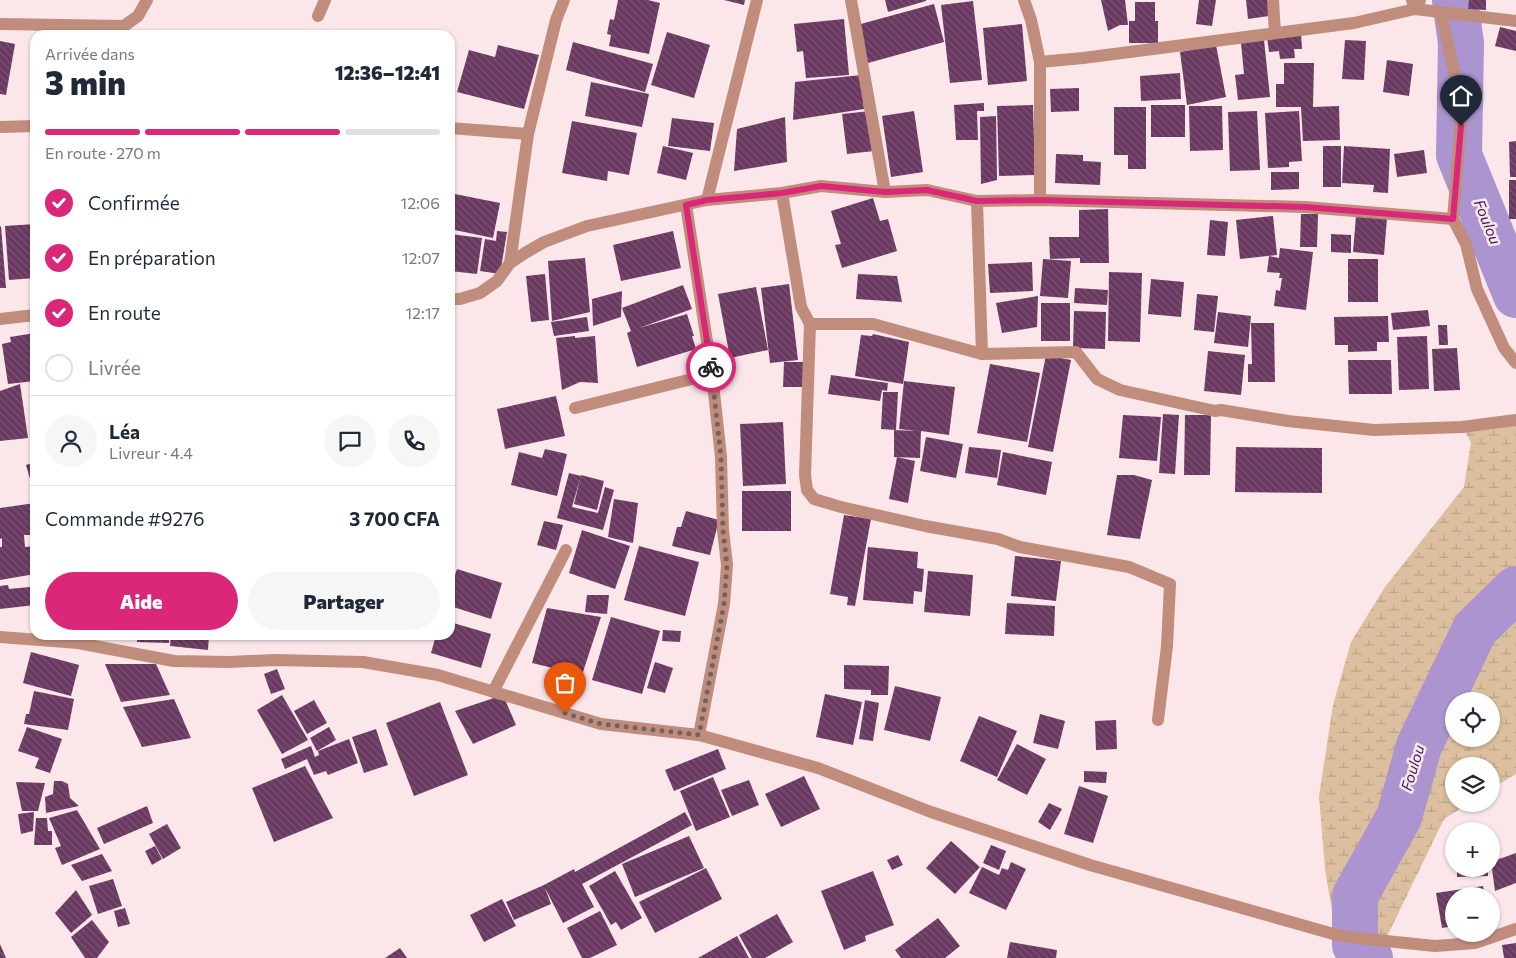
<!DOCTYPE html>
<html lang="fr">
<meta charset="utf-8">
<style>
:root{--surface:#fff;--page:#f6f6f7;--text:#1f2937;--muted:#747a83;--line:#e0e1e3;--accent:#db2777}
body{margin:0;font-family:Commissioner,sans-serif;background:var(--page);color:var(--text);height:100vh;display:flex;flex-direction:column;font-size:19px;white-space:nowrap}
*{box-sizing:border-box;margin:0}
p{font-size:16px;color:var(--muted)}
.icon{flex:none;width:28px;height:28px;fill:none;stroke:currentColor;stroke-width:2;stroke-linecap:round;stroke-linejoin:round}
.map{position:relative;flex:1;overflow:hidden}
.panel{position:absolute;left:30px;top:30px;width:425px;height:610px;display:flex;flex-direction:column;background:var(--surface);border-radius:15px;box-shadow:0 1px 4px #0004}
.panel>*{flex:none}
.tools{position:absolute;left:1445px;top:692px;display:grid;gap:10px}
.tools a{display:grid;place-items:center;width:55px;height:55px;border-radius:50%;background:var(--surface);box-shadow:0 1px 4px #0004;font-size:25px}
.pin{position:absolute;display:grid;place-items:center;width:42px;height:42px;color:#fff;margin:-51px -21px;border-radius:50% 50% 50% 0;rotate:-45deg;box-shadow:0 0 5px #0007}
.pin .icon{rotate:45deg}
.courier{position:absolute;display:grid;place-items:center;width:50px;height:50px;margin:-25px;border:4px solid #db2777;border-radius:50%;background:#fff;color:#222;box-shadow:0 1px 6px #0007}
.overview em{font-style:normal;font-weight:800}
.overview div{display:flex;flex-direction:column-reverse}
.overview{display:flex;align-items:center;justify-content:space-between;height:85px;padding:0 15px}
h1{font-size:32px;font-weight:800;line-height:38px}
.bar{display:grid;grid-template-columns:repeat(4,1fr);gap:8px 5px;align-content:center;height:60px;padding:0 15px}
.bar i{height:6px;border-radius:4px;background:var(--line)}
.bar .on{background:var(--accent)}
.bar p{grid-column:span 4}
.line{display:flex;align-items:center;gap:12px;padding:0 15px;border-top:1px solid var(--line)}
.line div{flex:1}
.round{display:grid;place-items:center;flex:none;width:52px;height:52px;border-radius:26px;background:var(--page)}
ol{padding:0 15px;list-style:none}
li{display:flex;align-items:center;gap:15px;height:55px}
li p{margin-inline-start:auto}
li .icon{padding:5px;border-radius:50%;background:var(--accent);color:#fff;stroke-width:4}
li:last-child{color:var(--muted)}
li i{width:28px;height:28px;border:2px solid var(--line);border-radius:50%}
.primary-button{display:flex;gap:10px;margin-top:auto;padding:10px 15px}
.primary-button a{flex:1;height:58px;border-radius:30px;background:var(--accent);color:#fff;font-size:20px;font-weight:800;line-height:58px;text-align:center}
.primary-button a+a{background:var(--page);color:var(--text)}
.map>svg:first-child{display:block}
.wetland{fill:url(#wetland-marsh);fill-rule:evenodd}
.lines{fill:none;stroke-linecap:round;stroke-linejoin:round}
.river{stroke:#ab94cf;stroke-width:46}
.building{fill:url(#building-back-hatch)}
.minor{stroke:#c08d7d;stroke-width:12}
.done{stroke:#716264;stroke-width:5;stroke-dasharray:0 9}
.route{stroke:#db2777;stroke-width:6}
.labels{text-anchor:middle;stroke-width:5;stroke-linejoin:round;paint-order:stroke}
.water-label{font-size:15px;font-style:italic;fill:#3a185e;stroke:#fbe7ea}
</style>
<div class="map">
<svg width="1516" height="958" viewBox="0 0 1516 958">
<defs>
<pattern id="wetland-marsh" width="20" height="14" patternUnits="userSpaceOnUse" patternTransform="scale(1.25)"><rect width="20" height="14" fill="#dbbf9e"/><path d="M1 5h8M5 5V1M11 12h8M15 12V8" fill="none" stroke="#bca488"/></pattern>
<pattern id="building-back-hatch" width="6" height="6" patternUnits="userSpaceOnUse" patternTransform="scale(1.25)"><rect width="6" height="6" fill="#6a3961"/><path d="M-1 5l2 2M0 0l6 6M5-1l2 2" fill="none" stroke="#7b5373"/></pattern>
</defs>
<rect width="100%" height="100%" fill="#fbe7ea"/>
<path class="wetland" d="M1516 420V774L1491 789V766H1454V804H1468L1444 819 1378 955 1385 958H1340L1325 869 1319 796 1333 705 1351 642 1385 587 1464 487 1471 442 1462 427ZM1454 701H1491V739H1454Z"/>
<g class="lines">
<g class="river">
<path d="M1455 0 1461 43 1459 155 1516 295"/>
<path d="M1370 958 1355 945V896L1399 817 1419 746 1475 629 1516 589"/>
</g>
</g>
<g class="building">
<path d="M618 0H648L660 3 649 54 609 46 611 35 607 34 610 19 614 20Z"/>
<path d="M724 0H745L744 5Z"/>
<path d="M885 0H926V1L888 12Z"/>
<path d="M1101 0H1125L1128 25H1120L1108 31Z"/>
<path d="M1199 0H1216L1212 26 1196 24Z"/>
<path d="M1246 0H1269V16L1248 19Z"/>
<path d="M1469 0H1486V10L1468 9Z"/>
<path d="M973 1 982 80 950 83 941 5Z"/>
<path d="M1135 2H1155V21H1158V43H1129V21H1135Z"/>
<path d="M934 4 944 42 868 63 857 25Z"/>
<path d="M844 19 849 75 806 78 803 51 797 52 794 24Z"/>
<path d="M1022 24 1027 81 988 85 983 28Z"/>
<path d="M1500 27 1516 31V51L1495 46Z"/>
<path d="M667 32 710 45 694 98 651 85Z"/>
<path d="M1301 33 1302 49H1294L1295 58 1280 59 1279 51 1269 52 1267 37Z"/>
<path d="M1264 40 1270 97 1238 100 1235 75 1244 74 1241 43Z"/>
<path d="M1345 40 1366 41 1364 80 1342 79Z"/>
<path d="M0 41 15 44 6 95 0 94Z"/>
<path d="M573 42 653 64 645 92 566 70Z"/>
<path d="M498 45 539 55 524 109 457 92 469 50 495 57Z"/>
<path d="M1216 45 1226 97 1187 105 1180 52Z"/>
<path d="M1387 60 1413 64 1409 96 1383 92Z"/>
<path d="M1284 63H1314L1313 107 1339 106 1340 140 1303 141 1301 107H1276V84H1284Z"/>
<path d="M1180 73 1181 99 1141 101 1140 76Z"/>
<path d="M861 75 864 109 793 120 795 82Z"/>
<path d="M591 82 649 94 642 127 585 116Z"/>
<path d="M1079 88V111L1051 112 1050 89Z"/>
<path d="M984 103V111H977L978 140H956L954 105Z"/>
<path d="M1033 105 1035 175 999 176 997 106Z"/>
<rect x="1151" y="105" width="34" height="32"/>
<path d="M1189 106H1222L1223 150 1190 151Z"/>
<path d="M1114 107H1146V169H1128V155H1114Z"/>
<path d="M870 111 874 151 847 154 842 114Z"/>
<path d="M914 111 923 172 891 177 882 116Z"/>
<path d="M1257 111 1260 170 1230 171 1228 112Z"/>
<path d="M1299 111 1302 161 1289 162V167L1268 168 1265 113Z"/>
<path d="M996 116 997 180 981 184 980 117Z"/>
<path d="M785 117 787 162 734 171 737 129Z"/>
<path d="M672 118 714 123 710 151 668 146Z"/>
<path d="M572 121 637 133 629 175 608 171 607 181 562 173Z"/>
<path d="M1516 141V177H1510L1509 142Z"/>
<path d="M663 146 693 153 686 180 657 173Z"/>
<rect x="1323" y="146" width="18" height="41"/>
<path d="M1344 146 1390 149 1388 193 1373 192 1374 185 1342 183Z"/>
<path d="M1424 150 1427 173 1397 177 1394 154Z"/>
<path d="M1056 154 1083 155V161L1101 162 1100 185 1055 183Z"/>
<path d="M1271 172H1299V189L1271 190Z"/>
<rect x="1509" y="180" width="7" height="39"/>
<path d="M450 193 500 203 493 238 450 229Z"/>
<path d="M873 198 880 221 888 219 897 251 842 268 835 245 841 244 831 211Z"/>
<path d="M1108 209 1109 263H1080V258L1050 259 1049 237H1079V210Z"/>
<path d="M1301 214H1318L1317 247H1300Z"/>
<path d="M1273 216 1277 255 1240 259 1236 220Z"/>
<path d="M1356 216 1387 218 1384 255 1353 252Z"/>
<path d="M1210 220 1228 222 1225 256 1207 255Z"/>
<path d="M35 224V278L9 280 5 226Z"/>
<path d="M1 226 6 288H0V227Z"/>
<path d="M497 231 507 232 500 274 480 271 485 239 496 241Z"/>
<path d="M673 231 681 268 621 281 613 245Z"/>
<path d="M450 234 482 238 477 274 450 271Z"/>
<path d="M1331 234 1351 235V253L1331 252Z"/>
<path d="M1280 248 1313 252 1306 310 1274 306 1276 290 1280 291 1282 278H1279L1280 273 1267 272 1269 256 1279 258Z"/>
<path d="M585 258 590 312 552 321 548 261Z"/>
<path d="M1043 259 1071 261 1068 298 1040 296Z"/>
<rect x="1348" y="259" width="30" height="43"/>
<path d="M1032 262 1033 291 990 293 988 264Z"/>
<path d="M1109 272 1142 273 1140 342 1108 341Z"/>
<path d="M545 274 549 320 531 322 526 276Z"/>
<path d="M858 274 897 276 902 302 856 299Z"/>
<path d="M1151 279 1184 282 1181 317 1148 314Z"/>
<path d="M789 284 798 360 770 363 761 288Z"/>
<path d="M683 285 692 309 639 328 687 314 694 336H692L696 349 637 367 627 333 631 331 622 308Z"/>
<path d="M756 287 768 350 730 358 718 294Z"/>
<path d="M1075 288 1108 290 1107 305 1074 303Z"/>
<path d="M622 291 621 317 593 326 592 299Z"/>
<path d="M1197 294 1218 296 1214 332 1194 330Z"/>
<path d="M1038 296 1037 327 1002 333 996 303Z"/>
<rect x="1041" y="303" width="29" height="38"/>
<path d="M1428 310 1430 326 1393 330 1391 313Z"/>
<path d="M1074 311 1106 312 1105 349 1073 348Z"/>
<path d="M1218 312 1251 316 1248 347 1214 343Z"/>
<path d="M1388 316 1389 342H1377V351L1348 352V345H1335L1334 317Z"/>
<path d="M587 317 589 331 554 336 551 322Z"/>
<path d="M1251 323H1274L1275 382H1248V364H1252Z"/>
<path d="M1438 325H1447L1448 345H1439Z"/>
<path d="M35 333V381L8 384 2 344 11 342 10 337Z"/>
<path d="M873 334 909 342 903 384 855 376 861 335 872 336Z"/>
<path d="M575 336V338L595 336 598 383 580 382 562 390 556 338Z"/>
<path d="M1427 336 1429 389 1399 390 1397 337Z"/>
<path d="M1457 348 1460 390 1434 391 1432 349Z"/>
<path d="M1208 351 1245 355 1241 395 1204 391Z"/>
<path d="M1046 355 1071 360 1053 452 1028 447Z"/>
<path d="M1348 360H1391L1392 394H1349Z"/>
<path d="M784 362H805V387H783Z"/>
<path d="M990 364 1040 373 1027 442 977 433Z"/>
<path d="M831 375 888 383 887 391 882 390 880 401 828 394Z"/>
<path d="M904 381 955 387 949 435 921 431 920 458 894 457V430L917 431 899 429Z"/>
<path d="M20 384 28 438 0 441V391Z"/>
<path d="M883 392H898L896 430 881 429Z"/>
<path d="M556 396 565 436 505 449 497 409Z"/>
<path d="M1163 414 1179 415 1175 474 1159 473Z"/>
<path d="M1123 415 1161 417 1157 461 1119 458Z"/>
<path d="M1185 415H1211L1210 475H1184Z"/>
<path d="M783 422 786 484 743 486 740 424Z"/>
<path d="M926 437 963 444 956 478 920 471Z"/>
<path d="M969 447 1001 450 997 478 965 473Z"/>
<path d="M1236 447 1322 448V493L1235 492Z"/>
<path d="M545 449 567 454 557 496 511 485 519 452 542 458Z"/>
<path d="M1003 452 1052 462 1046 495 997 485Z"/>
<path d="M897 457 915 461 908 503 889 499Z"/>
<path d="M35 462V488L33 489 26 465Z"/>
<path d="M569 473 581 476 572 507 598 513 605 487 614 490 603 530 557 518Z"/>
<path d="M581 475 604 481 597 510 574 504Z"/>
<path d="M1117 475H1134L1152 480 1140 539 1107 535Z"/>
<rect x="742" y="491" width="49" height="40"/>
<path d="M614 499 638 503 633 543 608 537Z"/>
<path d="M35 503V535H24L25 547 35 546V574L0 580V547H2V538L0 539V508Z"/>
<path d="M686 511 719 520 710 555 672 546 677 527H681Z"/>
<path d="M844 515 871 519 855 606 847 605 848 597 830 594Z"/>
<path d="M544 521 563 525 556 550 537 545Z"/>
<path d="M582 530 630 546 615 589 569 573Z"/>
<path d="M639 546 699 562 685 616 624 600Z"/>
<path d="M868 547 918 552 917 568 924 569 922 592 914 591 913 604 863 600Z"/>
<path d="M1015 556 1061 561 1056 601 1011 596Z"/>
<path d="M457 569 502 583 491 619 450 606V590Z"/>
<path d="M928 571 973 575 970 616 924 612Z"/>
<path d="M35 578V605L0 609V586L8 585 9 589 30 587V579Z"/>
<path d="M587 595H609L607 614 585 612Z"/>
<path d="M1007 603 1055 606 1054 636 1005 634Z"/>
<path d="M547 608 601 617 582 675 532 663Z"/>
<path d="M611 617 660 631 642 694 592 680Z"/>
<path d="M450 622 491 634 481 668 431 653 436 635H450Z"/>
<path d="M663 630 681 631 680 642 662 641Z"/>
<path d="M137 635H169V643L137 642Z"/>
<path d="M171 635H209L208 650 170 646Z"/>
<path d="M31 652 79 665 71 696 23 683Z"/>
<path d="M655 662 673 668 665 693 647 688Z"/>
<path d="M105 664H156L170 695 121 702Z"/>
<path d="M844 665 889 666 888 695H871V690L844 689Z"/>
<path d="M277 669 285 689 271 694 264 674Z"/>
<path d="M895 686 941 697 930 741 884 730Z"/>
<path d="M34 691 74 699 68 730 24 724 26 714H29Z"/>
<path d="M825 694 862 702 853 745 816 737Z"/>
<path d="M282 695 308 740 282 754 257 710Z"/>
<path d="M503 695 516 725 473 744 455 711Z"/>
<path d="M174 699 191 738 142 747 123 707Z"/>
<path d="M314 700 327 723 307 734 294 711Z"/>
<path d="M865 700 879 703 873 741 859 739Z"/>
<path d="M440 702 468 775 414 796 386 723Z"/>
<path d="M1040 714 1065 721 1058 749 1033 743Z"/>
<path d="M979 716 1017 731 997 777 960 761Z"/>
<path d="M1116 720 1117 749 1096 750 1095 721Z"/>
<path d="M27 727 62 739 50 773 35 768 39 758 18 751Z"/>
<path d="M329 727 336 740 317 751 310 738Z"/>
<path d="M376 729 388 765 364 773 352 737Z"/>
<path d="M349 739 358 763 328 775 326 771 314 775 307 759 285 769 281 759 311 746 315 757 319 755 318 751Z"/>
<path d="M1017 744 1046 759 1027 795 997 780Z"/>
<path d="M718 749 726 769 674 791 665 770Z"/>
<path d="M305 766 333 818 274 842 252 788Z"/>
<path d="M1084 771 1107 772 1106 783 1084 782Z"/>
<path d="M804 776 820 809 781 827 765 794Z"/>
<path d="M713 777 730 817 696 831 680 791Z"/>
<path d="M749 780 759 805 732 816 721 790Z"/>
<path d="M54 781H62L68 784 70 798 79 806 46 813 45 797 53 794Z"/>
<path d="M16 782 45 783 38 811H22Z"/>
<path d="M1079 786 1108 796 1093 843 1064 834Z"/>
<path d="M1049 803 1062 809 1050 830 1038 822Z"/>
<path d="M147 806 153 823 104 844 97 828Z"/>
<path d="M77 810 100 849 62 865 55 848 61 846 49 818Z"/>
<path d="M34 812 33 831 21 834 18 814Z"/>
<path d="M685 812 692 825 582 884 594 907 563 923 545 888 551 904 514 920 506 902 544 885 574 869 575 872Z"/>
<path d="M36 818H47L48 831H52V845H34Z"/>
<path d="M167 824 181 848 163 859 149 834Z"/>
<path d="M689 836 704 868 635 897 622 864Z"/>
<path d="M951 841 980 867 955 894 926 868Z"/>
<path d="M991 845 1006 851 999 870 983 863Z"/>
<path d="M155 846 162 859 152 865 145 851Z"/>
<path d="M1516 853V883L1495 891 1491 862Z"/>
<path d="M102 854 112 871 82 881 71 865Z"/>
<path d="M898 855 903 865 892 870 887 860Z"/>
<path d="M1011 862 1026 869 1006 910 969 893 982 867 999 875 1002 868 1008 870Z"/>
<path d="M706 868 722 899 655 933 639 902Z"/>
<path d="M1457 869H1488V876L1457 877Z"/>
<path d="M615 871 642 918 621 930 616 922 611 925 589 886Z"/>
<path d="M873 871 894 925 865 936 866 941 844 950 821 891Z"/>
<path d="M113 879 122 906 98 914 89 886Z"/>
<path d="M1483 886 1485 896H1454V926L1442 928 1436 893Z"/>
<path d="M76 890 92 915 71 933 55 913Z"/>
<path d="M502 899 516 926 484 942 470 915Z"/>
<path d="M125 908 130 924 118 927 114 911Z"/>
<path d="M600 911 617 945 590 958H582L567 928Z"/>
<path d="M777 914 793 942 765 958H752L739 935Z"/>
<path d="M938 918 960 946 945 958H901L895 950Z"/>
<path d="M92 920 109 942 97 958H85L71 937Z"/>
<path d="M737 936 749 958H698Z"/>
<path d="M1010 942 1057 950 1056 958H1007Z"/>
<path d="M1516 943V958H1504L1502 945Z"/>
<path d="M0 944 6 958H0Z"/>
<path d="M400 948 407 958H385Z"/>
</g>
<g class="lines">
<g class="minor">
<path d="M851 0 885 192"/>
<path d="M1024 0 1031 20 1040 62V200"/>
<path d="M1273 0 1275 33"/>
<path d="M1412 0 1415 9 1420 0"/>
<path d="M1441 13 1462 108 1453 219 1466 244 1477 289 1504 348 1516 363"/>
<path d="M318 16 325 0"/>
<path d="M0 24 124 26 138 16 147 0"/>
<path d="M1040 62 1083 58 1354 23 1415 9 1516 21"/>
<path d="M0 127 35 126"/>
<path d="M450 128 528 134"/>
<path d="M782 193 801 307 810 324H873L982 354 1076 352 1097 379 1120 390 1215 411 1221 410 1288 421 1374 430 1462 427 1516 420"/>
<path d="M707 200 757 0"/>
<path d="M977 201 982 354"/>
<path d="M686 205 712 374 721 457 723 530 727 565 724 604 699 735"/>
<path d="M510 263 528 134 556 20 564 0"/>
<path d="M450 299H460L480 293 497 281 510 263 525 253 544 242 587 226 707 200 782 193 821 186 885 192 927 190 977 201 1040 200 1305 207 1453 219"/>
<path d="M0 319 35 315"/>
<path d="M810 324 805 475 807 490 814 499 841 507 925 526 998 539 1020 547 1129 567 1170 584 1167 646 1158 720"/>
<path d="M575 408 712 374"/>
<path d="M0 637 78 643 174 661 229 662 275 660 363 662 438 675 601 724 699 735 818 768 931 812 1090 865 1337 935 1366 939 1435 946 1475 943 1516 929"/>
<path d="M493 692 566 550"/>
</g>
</g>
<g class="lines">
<path class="done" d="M565 713 601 724 699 735 724 604 727 565 723 530 721 457 711 367"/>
<path class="route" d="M711 367 686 205 707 200 782 193 821 186 885 192 927 190 977 201 1040 200 1305 207 1453 219 1461 126"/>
</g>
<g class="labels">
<g class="water-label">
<text transform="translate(1487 222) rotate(68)" y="5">Foulou</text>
<text transform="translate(1413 768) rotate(-73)" y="5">Foulou</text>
</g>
</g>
</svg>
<div class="tools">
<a><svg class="icon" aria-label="locate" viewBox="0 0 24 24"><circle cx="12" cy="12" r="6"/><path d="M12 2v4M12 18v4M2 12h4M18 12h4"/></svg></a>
<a><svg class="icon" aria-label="layers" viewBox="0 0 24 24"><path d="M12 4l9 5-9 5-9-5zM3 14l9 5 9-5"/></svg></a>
<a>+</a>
<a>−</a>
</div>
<div class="pin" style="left:565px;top:713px;background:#ea580c"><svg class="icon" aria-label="bag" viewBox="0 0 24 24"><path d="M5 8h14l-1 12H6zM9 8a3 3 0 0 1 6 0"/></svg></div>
<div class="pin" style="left:1461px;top:126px;background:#1f2937"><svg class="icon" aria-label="home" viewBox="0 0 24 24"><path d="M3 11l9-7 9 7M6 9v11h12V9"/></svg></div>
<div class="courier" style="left:711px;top:367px"><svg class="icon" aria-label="bike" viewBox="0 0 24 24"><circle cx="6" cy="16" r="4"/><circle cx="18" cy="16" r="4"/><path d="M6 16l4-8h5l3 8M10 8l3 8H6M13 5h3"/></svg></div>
<section class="panel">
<div class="overview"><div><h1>3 min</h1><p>Arrivée dans</p></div><em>12:36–12:41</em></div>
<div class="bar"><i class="on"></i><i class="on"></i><i class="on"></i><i></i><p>En route · 270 m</p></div>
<ol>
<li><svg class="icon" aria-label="check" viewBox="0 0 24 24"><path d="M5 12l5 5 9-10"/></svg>Confirmée<p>12:06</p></li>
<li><svg class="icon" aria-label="check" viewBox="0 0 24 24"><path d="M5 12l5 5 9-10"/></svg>En préparation<p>12:07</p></li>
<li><svg class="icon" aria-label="check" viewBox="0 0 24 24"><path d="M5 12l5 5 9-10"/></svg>En route<p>12:17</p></li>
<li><i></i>Livrée</li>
</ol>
<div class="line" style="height:90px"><a class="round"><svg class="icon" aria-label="person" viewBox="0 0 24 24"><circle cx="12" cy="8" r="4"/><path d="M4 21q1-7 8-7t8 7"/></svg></a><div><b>Léa</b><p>Livreur · 4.4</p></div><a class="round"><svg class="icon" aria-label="chat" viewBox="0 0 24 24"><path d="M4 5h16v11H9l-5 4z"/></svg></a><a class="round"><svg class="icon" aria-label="phone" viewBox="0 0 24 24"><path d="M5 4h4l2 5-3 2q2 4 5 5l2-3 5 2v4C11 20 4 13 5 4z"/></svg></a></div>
<div class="line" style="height:65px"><div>Commande #9276</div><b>3 700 CFA</b></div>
<div class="primary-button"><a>Aide</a><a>Partager</a></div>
</section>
</div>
